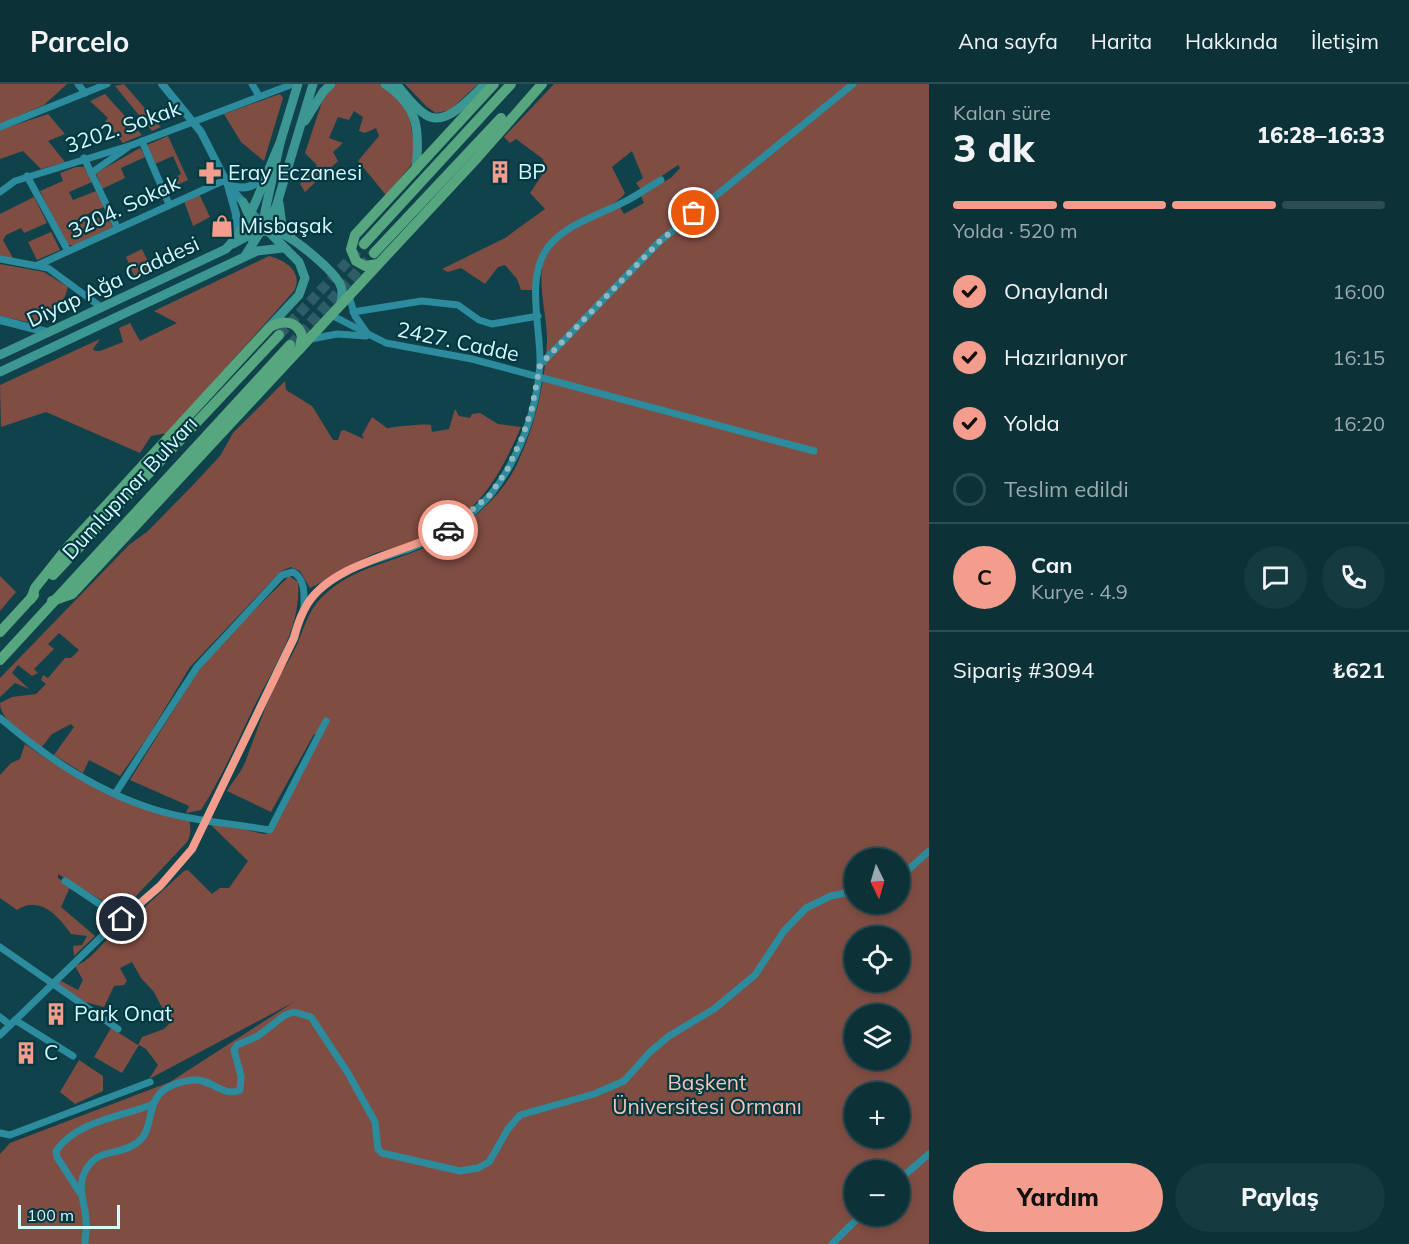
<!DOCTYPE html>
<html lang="tr">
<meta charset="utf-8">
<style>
:root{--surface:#0c3238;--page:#153a40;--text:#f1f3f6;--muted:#9aaaae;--line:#2c4d53;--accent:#f49d8c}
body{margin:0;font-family:Mulish,sans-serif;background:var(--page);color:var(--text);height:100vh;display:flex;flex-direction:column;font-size:22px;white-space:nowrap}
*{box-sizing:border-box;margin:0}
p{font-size:20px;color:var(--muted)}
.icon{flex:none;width:33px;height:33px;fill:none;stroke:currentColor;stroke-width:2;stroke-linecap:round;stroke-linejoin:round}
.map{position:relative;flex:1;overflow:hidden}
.sheet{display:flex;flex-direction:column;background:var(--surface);width:480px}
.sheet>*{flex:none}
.needle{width:39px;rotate:175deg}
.buttons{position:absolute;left:844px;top:764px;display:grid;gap:12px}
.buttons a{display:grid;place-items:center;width:66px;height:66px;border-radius:50%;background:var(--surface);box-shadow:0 3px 9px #0003,0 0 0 2px var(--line);font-size:30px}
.scale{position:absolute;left:18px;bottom:15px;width:102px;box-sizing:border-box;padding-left:6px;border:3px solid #d6f8ff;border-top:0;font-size:16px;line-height:21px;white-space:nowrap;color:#d6f8ff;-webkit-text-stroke:4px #023840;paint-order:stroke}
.pin{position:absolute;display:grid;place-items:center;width:51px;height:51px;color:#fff;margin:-26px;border:3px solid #fff;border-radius:50%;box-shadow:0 2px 6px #0007}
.courier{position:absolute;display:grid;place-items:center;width:60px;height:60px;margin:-30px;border:4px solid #f49d8c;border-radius:50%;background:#fff;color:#222;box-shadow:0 2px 8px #0007}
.headline em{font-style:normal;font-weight:800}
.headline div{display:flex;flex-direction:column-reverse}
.headline{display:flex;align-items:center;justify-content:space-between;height:102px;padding:0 24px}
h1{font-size:39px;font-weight:800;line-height:45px}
.bar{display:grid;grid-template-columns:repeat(4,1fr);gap:9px 6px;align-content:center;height:72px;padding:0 24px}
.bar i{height:8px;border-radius:4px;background:var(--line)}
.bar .on{background:var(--accent)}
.bar p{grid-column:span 4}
.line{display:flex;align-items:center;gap:15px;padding:0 24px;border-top:2px solid var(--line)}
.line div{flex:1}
.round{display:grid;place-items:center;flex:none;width:63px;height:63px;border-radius:32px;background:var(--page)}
ol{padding:0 24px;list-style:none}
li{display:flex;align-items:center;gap:18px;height:66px}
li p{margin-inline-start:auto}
li .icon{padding:6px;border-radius:50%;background:var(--accent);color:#111;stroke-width:4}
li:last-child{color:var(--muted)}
li i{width:33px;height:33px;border:3px solid var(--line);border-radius:50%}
.action{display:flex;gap:12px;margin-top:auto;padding:12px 24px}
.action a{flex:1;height:69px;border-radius:36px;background:var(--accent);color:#111;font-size:24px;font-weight:800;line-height:69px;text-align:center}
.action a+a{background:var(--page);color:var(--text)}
header{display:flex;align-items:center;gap:36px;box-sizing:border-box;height:84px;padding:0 30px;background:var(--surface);border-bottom:2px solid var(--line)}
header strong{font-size:28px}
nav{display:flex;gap:33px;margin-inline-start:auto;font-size:21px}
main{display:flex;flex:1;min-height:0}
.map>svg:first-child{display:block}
.green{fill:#804d43;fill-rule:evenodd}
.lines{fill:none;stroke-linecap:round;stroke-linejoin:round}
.trunk-tunnel{stroke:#2e5d66;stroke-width:10;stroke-dasharray:10 5;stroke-linecap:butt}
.minor{stroke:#2c8b9c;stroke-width:7}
.tertiary{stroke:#2c8b9c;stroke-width:8}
.secondary{stroke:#3c9691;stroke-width:9}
.trunk{stroke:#56a77f;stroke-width:10}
.done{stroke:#91b8c0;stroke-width:6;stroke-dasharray:0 10.8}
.route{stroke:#f49d8c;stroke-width:8}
.labels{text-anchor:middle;stroke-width:4.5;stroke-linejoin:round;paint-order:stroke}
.street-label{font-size:21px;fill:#d6f8ff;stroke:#023840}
.poi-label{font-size:21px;fill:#d6f8ff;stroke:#023840;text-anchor:start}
.park-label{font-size:21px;fill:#f5c5bb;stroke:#023840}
</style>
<header>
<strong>Parcelo</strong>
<nav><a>Ana sayfa</a><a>Harita</a><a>Hakkında</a><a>İletişim</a></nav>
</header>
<main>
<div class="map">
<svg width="929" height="1160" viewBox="0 0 929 1160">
<rect width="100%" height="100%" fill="#10424b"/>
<g class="green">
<path d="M0 0H67L44 21 0 40Z"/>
<path d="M124 0 161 43 152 47 115 2Z"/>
<path d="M336 0H380L408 23 413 55V79L386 111 358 77 379 52 376 44 365 49 359 47 363 33 354 27 349 36 338 33 329 54 343 59 333 68 338 77 305 108 300 100 317 81 305 69 324 12Z"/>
<path d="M405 0H478L450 26 436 29 427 23Z"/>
<path d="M554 0H929V1160H0V1070L10 1059 170 998 294 918 149 995 158 981 146 965 139 961 122 989 94 973 111 944 138 961 142 953 164 945 170 939 154 908 141 894 132 878 120 884 127 897 124 901 114 902 104 923 85 918 56 899 59 896 78 906 83 896 75 882C95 875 103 854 121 845L184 787 188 786 212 810 220 804H229L248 777 211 741 217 738 263 750 269 749 319 653 314 650 271 728 227 707C233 697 242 687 246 676 255 652 265 622 277 597 282 586 290 576 295 565 303 548 308 526 322 513 355 480 401 478 440 456 470 439 502 412 517 380 535 342 545 300 547 257 548 230 532 187 550 165 566 144 597 133 620 123L624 130 644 119 641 112 672 93 680 84 678 81 641 106 636 99 643 94 632 67 612 83 625 109C617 123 571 139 554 154 544 162 538 194 532 206H521L517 195 505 181 498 183 485 200 461 184 448 188 442 185 505 154 545 125 530 109 546 85 543 75 516 55 510 59 504 53ZM855 774H900V819H855ZM855 852H900V897H855ZM855 930H900V975H855ZM855 1008H900V1053H855ZM855 1086H900V1131H855Z"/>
<path d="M105 10 142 51 123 59 105 38 108 34 90 17Z"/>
<path d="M280 10 283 14 264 77 241 58 224 30Z"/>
<path d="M48 30 65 50 48 57 65 78 41 85 23 67 0 75V46Z"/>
<path d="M168 52 188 96 170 104 167 97 181 90 173 72 155 80 147 61Z"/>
<path d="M140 64 145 73 121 84 125 94 102 105 96 89Z"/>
<path d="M76 83H84L92 98 69 108 73 116 96 107 104 123 83 132 85 139 107 130 113 143 75 161H68L64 156 40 107 63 97 60 89Z"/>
<path d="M199 110 210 133 193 142 184 117Z"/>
<path d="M34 113 47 139 24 149 21 144 6 151 3 156 14 176 0 173V130Z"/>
<path d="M51 148 60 166 37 176 28 158Z"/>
<path d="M142 165 153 188 136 196 126 173Z"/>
<path d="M269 172C285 176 304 188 294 207L168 349 151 352 140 369 46 328 1 343 0 301 100 255 93 265 95 267H100L123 258 119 244 130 239 140 257 177 239 154 227Z"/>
<path d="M0 180 44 188 68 203 61 224 32 239 0 232Z"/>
<path d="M285 297 286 306 312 322 333 356H338L341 347 344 346 364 355 362 351 372 333 387 344C393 343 426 339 431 341L432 348 449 345 455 325 459 332 470 334 472 330 480 329 498 340 521 343C494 405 473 437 406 460 395 464 382 466 371 471 349 480 331 495 310 504L300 487 291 483 281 487 190 583 147 654 120 692 89 676 83 689 54 671 74 643 71 640 52 650 41 664C28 653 0 637 0 619L12 613 36 610 46 600 41 596 43 591 48 594 65 574H71L79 566 59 549 48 560 54 565 34 585 38 589 32 592 18 581 12 589 29 605 15 599 0 613V594L129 461 148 447 193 401 220 372 233 349Z"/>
<path d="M0 492 16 508 0 527Z"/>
<path d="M289 492 298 498C302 545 271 587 252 627 236 661 221 694 201 726L186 729 189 722 130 696 198 587 227 553Z"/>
<path d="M25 660C67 690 138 730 189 736 191 743 191 752 187 758L121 828 58 790V794L70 803 61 823 95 852 74 872 73 862 82 861 87 852 71 850C58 831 39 811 17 826L0 814V691L11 679 20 675Z"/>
<path d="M79 976 103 992V1007L75 1020 60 1008Z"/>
</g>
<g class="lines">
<g class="trunk-tunnel">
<path d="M279 251 364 160"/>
<path d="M290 261 374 169"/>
</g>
<g class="minor">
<path d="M78 0 85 9"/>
<path d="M252 0 259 12"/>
<path d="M0 43 107 0"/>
<path d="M142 57 169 120"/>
<path d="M84 74 117 143"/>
<path d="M91 89 127 64"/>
<path d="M27 92 68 167"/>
<path d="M0 108 15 97 132 61 293 0"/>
<path d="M0 175 48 184 101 223"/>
<path d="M38 181 225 96"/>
<path d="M349 212 355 232 367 249"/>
<path d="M353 228 422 217 458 221 479 236 492 240 538 232"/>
<path d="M331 231 386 259 472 275 814 367"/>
<path d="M311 255 337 250 366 252"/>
<path d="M540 281 659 158 853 0"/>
<path d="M0 634C44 672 96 707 153 725 190 737 231 739 270 746L326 637"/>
<path d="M115 710 197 583 282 491 293 488C306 495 304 512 304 525"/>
<path d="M900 793 929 767"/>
<path d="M65 797 122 835"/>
<path d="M0 863 118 945"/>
<path d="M0 933 10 941"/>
<path d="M15 936 73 972"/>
<path d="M0 951 100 854 161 802 192 765 293 554C298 540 302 525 312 513 336 485 376 476 409 465 439 454 471 434 491 410 519 375 538 324 540 279 541 245 525 194 548 163 567 139 600 131 626 117 638 111 649 103 661 96"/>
<path d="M0 1049 10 1051 150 998"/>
<path d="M900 1095 929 1070"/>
<path d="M80 1109 57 1073 56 1067C77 1037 120 1033 151 1021"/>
<path d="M85 1160C85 1153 87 1145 86 1137 86 1122 78 1108 83 1092 95 1061 118 1074 138 1058 160 1041 136 1003 193 996 211 994 223 1014 240 1006L241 992 234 966 237 961 258 952 285 931 294 928 311 933 348 989 375 1038 378 1065 382 1069 460 1087 478 1084 489 1078 508 1045 520 1031 594 1010 624 997 650 968 669 952 714 925 755 891 784 847 806 824 831 812 855 807"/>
<path d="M832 1160 861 1131"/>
</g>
<g class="tertiary">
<path d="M162 0 201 48 228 101 268 147"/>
<path d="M228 101C244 106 255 104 266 90"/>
<path d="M229 105 236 130 237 151"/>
<path d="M264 133 287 151"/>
<path d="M0 236 47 248"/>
</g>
<g class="secondary">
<path d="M385 0C419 23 420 46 416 86"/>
<path d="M396 0C405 10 414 24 426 31 446 44 472 12 485 0"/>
<path d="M305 37 323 8 331 0"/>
<path d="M243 118 252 139V155"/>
<path d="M279 119 282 141 291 153"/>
<path d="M233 160C248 151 260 144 277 148 292 151 331 185 339 198 343 205 343 213 340 221"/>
<path d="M245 172 276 123 313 0"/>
<path d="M271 241 299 211 305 194 299 178 268 147 264 132 280 59 298 0"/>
<path d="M0 271 226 165C253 138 264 93 280 59"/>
<path d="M0 288 257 167 283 164"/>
</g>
<g class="trunk">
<path d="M364 160 511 0"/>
<path d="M374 169 501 34"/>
<path d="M378 180 365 182 356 177 351 165 355 151 494 0"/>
<path d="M53 491 279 251"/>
<path d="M31 515 35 504 66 465 270 243C282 236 297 236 302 252L300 265"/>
<path d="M52 517 72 510 477 74 542 0"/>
<path d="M0 548 34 511"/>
<path d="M0 576 290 261"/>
</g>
</g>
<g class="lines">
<path class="done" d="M448 446 490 411 507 386 522 354 532 324 540 281 659 158 694 129"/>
<path class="route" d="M122 835 160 802 192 765 294 554C297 542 301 530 308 519 335 478 406 469 448 446"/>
</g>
<defs>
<g id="building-bare" transform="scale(1.8)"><path d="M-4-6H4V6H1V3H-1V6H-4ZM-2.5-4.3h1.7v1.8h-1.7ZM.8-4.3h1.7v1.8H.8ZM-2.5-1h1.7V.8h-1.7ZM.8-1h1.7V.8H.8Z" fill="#f49d8c" stroke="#023840" stroke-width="2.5" paint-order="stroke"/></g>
<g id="pharmacy-bare" transform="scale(1.8)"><path d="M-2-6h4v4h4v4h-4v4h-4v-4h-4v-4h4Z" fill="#f49d8c" stroke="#023840" stroke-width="2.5" paint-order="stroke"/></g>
<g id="shop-bare" transform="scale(1.8)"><path d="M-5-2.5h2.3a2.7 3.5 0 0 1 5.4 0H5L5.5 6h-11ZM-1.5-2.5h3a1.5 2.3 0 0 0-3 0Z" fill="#f49d8c" stroke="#023840" stroke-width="2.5" paint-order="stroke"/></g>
</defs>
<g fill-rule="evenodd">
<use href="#building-bare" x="500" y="88"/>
<use href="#pharmacy-bare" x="210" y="89"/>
<use href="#shop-bare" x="222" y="142"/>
<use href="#building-bare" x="56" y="930"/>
<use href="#building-bare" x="26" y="969"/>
</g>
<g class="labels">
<g class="street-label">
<text transform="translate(123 43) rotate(-19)" y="7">3202. Sokak</text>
<text transform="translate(124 123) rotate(-25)" y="7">3204. Sokak</text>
<text transform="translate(113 198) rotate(-25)" y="7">Diyap Ağa Caddesi</text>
<text transform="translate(458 258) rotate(12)" y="7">2427. Cadde</text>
<text transform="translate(130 404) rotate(-47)" y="7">Dumlupınar Bulvarı</text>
</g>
<g class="poi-label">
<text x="518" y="95">BP</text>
<text x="228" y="96">Eray Eczanesi</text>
<text x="240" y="149">Misbaşak</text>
<text x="74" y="937">Park Onat</text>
<text x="44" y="976">C</text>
</g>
<g class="park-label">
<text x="707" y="1006">Başkent<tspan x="707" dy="24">Üniversitesi Ormanı</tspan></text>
</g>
</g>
</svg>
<div class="buttons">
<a><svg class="needle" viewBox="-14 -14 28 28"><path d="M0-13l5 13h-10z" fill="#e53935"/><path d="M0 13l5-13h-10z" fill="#9aaaae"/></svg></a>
<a><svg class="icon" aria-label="locate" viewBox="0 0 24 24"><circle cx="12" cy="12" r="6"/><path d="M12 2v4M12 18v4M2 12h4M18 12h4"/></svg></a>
<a><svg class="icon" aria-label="layers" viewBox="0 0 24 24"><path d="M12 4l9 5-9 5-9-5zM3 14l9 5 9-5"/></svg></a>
<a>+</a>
<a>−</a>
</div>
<div class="scale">100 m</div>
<div class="pin" style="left:694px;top:129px;background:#ea580c"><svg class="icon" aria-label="bag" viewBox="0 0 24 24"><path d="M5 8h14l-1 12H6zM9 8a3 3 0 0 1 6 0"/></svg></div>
<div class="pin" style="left:122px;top:835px;background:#1f2937"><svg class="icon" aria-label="home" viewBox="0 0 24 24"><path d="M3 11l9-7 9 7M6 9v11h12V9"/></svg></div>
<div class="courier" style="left:448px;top:446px"><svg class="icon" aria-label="car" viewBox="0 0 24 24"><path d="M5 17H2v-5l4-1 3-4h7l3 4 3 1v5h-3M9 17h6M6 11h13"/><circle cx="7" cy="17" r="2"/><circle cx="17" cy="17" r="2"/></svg></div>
</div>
<section class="sheet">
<div class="headline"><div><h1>3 dk</h1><p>Kalan süre</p></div><em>16:28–16:33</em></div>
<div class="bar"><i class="on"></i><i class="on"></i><i class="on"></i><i></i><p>Yolda · 520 m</p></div>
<ol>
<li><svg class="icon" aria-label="check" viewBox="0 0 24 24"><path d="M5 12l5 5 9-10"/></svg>Onaylandı<p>16:00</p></li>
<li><svg class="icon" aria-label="check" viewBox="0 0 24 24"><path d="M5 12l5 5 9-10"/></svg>Hazırlanıyor<p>16:15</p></li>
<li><svg class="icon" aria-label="check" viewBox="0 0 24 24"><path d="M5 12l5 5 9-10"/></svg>Yolda<p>16:20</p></li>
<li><i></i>Teslim edildi</li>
</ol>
<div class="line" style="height:108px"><b class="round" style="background:var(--accent);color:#111">C</b><div><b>Can</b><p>Kurye · 4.9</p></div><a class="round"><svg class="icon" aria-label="chat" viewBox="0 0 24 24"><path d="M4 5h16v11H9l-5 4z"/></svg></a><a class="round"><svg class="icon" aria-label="phone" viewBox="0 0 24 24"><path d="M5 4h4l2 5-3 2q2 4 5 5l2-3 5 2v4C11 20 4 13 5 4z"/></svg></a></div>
<div class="line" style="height:78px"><div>Sipariş #3094</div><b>₺621</b></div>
<div class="action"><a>Yardım</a><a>Paylaş</a></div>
</section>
</main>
